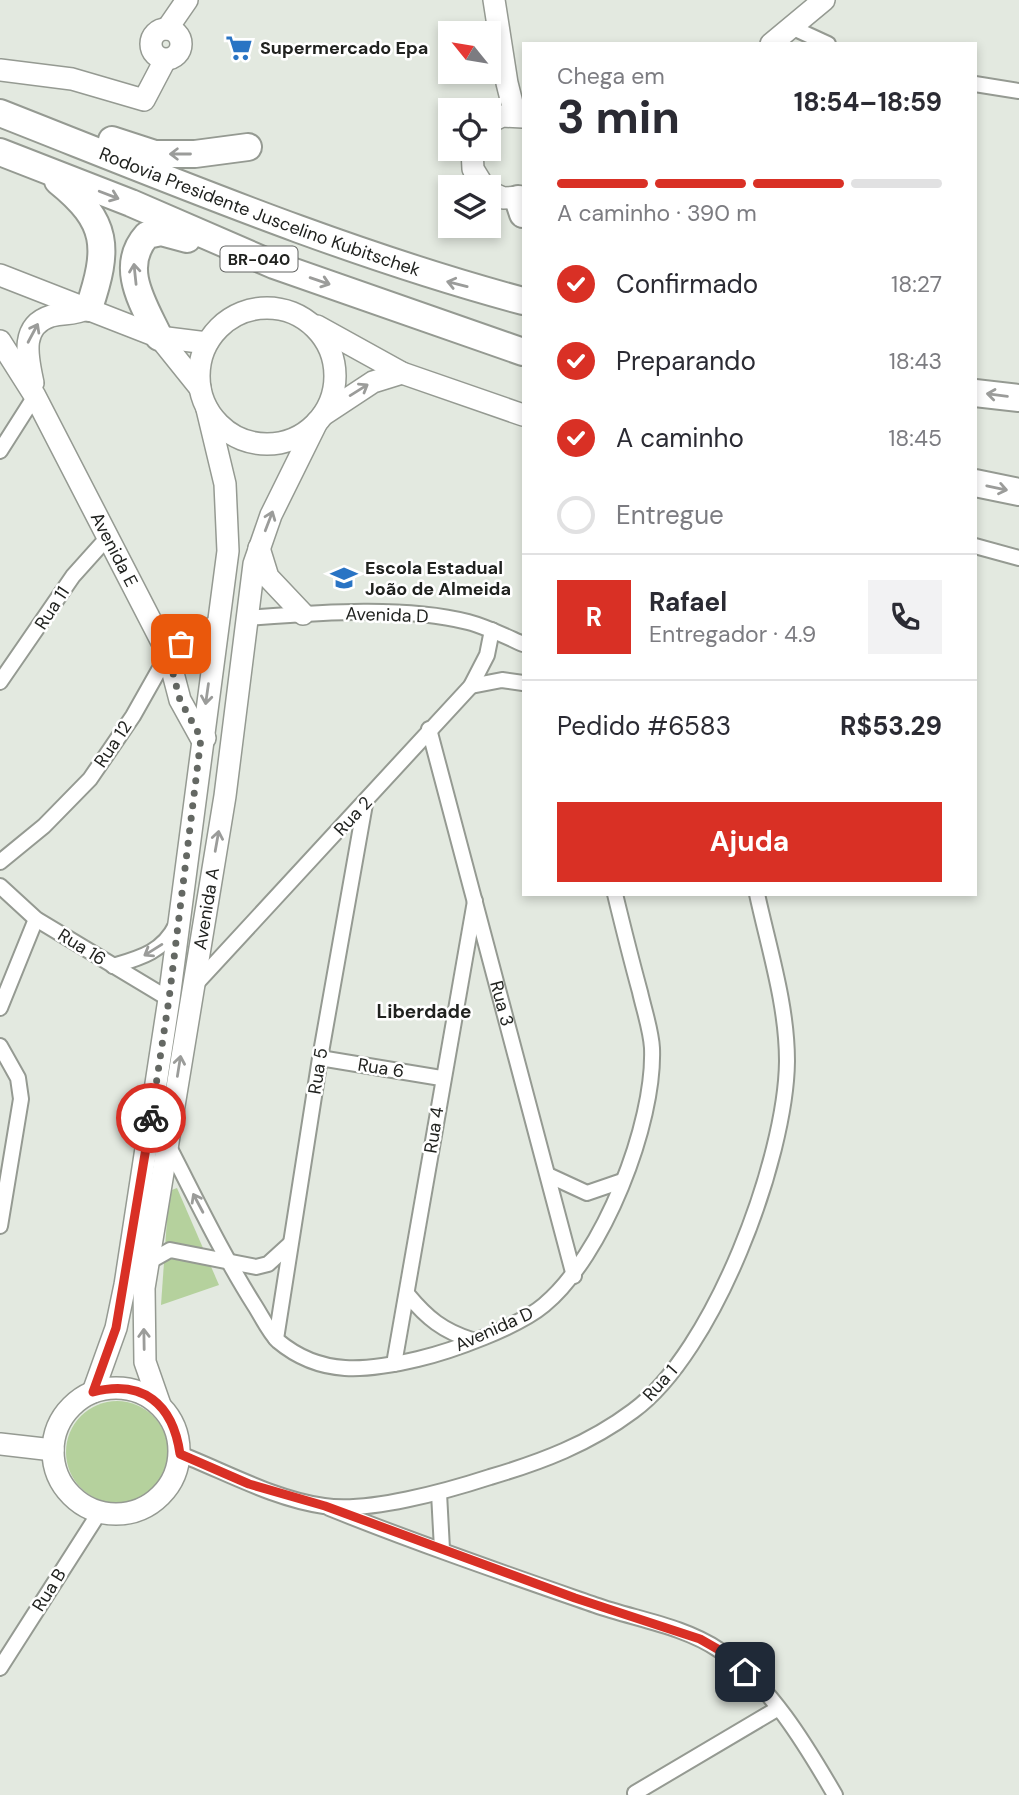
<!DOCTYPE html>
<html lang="pt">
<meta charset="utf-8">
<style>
:root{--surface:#fff;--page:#f2f2f3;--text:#2b2b33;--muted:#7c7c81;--line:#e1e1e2;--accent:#d93025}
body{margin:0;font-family:"DM Sans",sans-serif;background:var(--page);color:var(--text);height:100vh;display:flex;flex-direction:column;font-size:26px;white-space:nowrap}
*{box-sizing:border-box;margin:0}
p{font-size:23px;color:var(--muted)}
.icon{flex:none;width:38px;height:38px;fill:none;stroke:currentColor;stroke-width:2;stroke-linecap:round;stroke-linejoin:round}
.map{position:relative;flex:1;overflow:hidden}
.sheet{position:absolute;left:522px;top:42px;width:455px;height:854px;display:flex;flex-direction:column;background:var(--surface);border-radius:0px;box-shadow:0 4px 10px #0003}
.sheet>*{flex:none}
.needle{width:46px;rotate:300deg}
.buttons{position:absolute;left:438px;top:21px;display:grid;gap:14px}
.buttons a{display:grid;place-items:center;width:63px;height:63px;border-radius:0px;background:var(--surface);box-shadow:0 4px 10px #0003;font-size:35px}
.pin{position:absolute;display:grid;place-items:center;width:60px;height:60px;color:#fff;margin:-30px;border-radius:14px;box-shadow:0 4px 10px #0006}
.courier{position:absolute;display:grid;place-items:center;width:70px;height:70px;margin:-35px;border:5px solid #d93025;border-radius:50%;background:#fff;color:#222;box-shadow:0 2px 9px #0007}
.summary em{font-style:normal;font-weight:700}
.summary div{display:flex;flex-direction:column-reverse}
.summary{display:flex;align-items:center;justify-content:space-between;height:119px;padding:0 35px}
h1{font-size:46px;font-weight:700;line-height:52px}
.bar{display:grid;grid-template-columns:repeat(4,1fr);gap:10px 7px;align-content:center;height:84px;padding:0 35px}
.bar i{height:9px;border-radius:5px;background:var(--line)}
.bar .current{background:var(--accent)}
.bar p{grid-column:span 4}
.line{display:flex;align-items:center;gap:18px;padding:0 35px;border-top:2px solid var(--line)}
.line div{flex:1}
.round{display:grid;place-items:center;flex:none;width:74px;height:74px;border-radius:0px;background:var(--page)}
ol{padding:0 35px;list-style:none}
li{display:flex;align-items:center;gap:21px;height:77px}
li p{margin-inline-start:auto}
li .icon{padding:7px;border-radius:50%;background:var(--accent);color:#fff;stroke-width:4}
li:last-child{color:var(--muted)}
li i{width:38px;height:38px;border:4px solid var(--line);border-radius:50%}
.action{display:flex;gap:14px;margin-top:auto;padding:14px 35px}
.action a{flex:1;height:80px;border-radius:0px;background:var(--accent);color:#fff;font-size:28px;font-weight:700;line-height:80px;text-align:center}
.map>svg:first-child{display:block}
.green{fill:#b5d19d}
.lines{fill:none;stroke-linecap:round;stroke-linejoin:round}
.street-casing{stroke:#959a92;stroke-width:18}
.secondary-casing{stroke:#959a92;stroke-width:24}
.highway-casing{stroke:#959a92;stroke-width:30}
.street{stroke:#fff;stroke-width:14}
.secondary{stroke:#fff;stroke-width:21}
.highway{stroke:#fff;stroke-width:26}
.oneway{stroke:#9b9c9a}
.done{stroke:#646863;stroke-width:7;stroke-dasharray:0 12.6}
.route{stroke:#d93025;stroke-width:9}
.labels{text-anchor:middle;stroke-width:5;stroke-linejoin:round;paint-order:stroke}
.shield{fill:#fff;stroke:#636462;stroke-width:2}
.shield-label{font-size:16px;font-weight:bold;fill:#20221f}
.poi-label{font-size:18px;font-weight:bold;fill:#20221f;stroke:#fff;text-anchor:start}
.street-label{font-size:18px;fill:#20221f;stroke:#fff}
.neighbourhood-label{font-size:19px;font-weight:bold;fill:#20221f;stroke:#fff}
</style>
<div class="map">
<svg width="1019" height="1795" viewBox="0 0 1019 1795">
<rect width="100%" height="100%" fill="#e3e9e0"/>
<g class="green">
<path d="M177 1188 219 1285 161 1305 169 1191Z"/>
<circle cx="117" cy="1452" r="51"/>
</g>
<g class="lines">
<g class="street-casing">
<g id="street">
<path d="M791 27 828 44"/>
<path d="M975 84 1019 91"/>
<path d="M0 451 35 396"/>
<path d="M975 546 1019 558"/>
<path d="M246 618C313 613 403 605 468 622 487 627 505 636 523 644"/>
<path d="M0 682 73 576 108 537"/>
<path d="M471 686 502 680 523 683"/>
<path id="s1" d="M429 729 574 1276"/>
<path d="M0 862 44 826 90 779 133 716 168 654 194 633 217 622"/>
<path d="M0 886 36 919 169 999"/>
<path d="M113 966C140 958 163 952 176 925"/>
<path d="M195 985 471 686 487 655 492 630"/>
<path d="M0 1008 36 919"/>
<path d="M0 1046 18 1078 21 1099 0 1226"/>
<path d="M320 1058 441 1078"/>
<path d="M167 1143C195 1197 222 1254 255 1306 262 1317 269 1332 278 1341 321 1377 367 1371 418 1359 452 1351 518 1327 544 1305 603 1256 655 1124 652 1048 651 1030 644 1010 640 992 631 959 623 927 615 894"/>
<path d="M548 1175 587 1193 622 1181"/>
<path d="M147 1263 170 1250 256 1267 268 1264 290 1244"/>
<path d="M408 1295C427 1318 443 1331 472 1340"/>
<path d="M276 1339 320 1058 365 804"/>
<path d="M394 1364 475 901"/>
<path d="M180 1454C226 1472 274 1499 324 1506 368 1513 447 1491 490 1477 541 1462 589 1444 633 1411 714 1352 786 1159 787 1061 787 1005 769 949 757 894"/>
<path d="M439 1493 442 1549"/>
<path d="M329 1508C416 1543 506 1574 595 1605 635 1619 684 1626 719 1650 769 1683 806 1745 835 1795"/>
<path d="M0 1668 99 1513"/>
<path d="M635 1793 777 1709"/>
</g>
</g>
<g class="secondary-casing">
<g id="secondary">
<path d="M494 0 507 83 515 115"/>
<path d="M167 29 187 0"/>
<circle cx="166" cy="44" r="15"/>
<path d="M771 44 824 0"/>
<path d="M0 70 72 79 144 100 165 60"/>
<path d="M488 123 502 116 523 117"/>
<path d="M472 149 473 169 484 187"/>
<path d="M488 191 503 198 523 197"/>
<path d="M0 275 159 337 207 343"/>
<circle cx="267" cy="376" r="68"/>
<path d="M317 326 402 373 523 415"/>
<path d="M159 337 200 388"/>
<path id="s2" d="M0 341 35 396 168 654 180 700 201 738H205"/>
<path d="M33 383C28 359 19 326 51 316 66 312 72 316 89 308"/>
<path d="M323 415 373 382 402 373"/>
<path d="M259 548 268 577 303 614"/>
<circle cx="116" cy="1451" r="63"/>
<path d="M93 1392 116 1328 125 1285 169 999 228 551 225 484 207 409"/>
<path id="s3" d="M160 1405 145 1362 144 1288 225 796 254 564 271 515 317 422"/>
<path d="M0 1444 53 1450"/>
</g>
</g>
<g class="highway-casing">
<g id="highway">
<path id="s4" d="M0 113C173 181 344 253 523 301"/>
<path d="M112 140 155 154H195L248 147"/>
<path d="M0 152 131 203 274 265 523 352"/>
<path d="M58 181C109 222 109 248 89 308"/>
<path d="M518 199 523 214"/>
<path d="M159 337C144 305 118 267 147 235L161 232 187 239"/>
<path d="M975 393 1019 398"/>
<path d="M975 483 1019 492"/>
</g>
</g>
<use href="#street" class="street"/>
<use href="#secondary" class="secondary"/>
<use href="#highway" class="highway"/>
</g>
<defs><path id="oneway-shaft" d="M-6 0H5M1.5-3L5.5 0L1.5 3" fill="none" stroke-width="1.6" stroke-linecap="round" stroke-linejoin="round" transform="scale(1.75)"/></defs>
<g class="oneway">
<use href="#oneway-shaft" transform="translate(180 154) rotate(-180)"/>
<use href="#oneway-shaft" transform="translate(109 195) rotate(21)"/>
<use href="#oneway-shaft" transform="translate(135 274) rotate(-96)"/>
<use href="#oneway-shaft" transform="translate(320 281) rotate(19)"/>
<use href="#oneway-shaft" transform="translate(457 284) rotate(-166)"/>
<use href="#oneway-shaft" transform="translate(33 333) rotate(-62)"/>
<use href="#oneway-shaft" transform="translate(359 390) rotate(-32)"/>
<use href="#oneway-shaft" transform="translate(997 395) rotate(-173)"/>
<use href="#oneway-shaft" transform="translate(997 488) rotate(12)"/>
<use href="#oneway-shaft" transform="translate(269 521) rotate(-69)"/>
<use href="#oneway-shaft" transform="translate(207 694) rotate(98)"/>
<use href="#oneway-shaft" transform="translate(217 841) rotate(-80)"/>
<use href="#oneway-shaft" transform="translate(153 950) rotate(148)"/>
<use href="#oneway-shaft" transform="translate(179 1066) rotate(-81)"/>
<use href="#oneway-shaft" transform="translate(198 1203) rotate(-118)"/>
<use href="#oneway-shaft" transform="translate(144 1339) rotate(-91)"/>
</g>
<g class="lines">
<path class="done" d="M151 1118 169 999 201 738 180 700 168 654 181 644"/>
<path class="route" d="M151 1118 116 1328 93 1392C143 1379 173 1404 180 1454L249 1484 325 1506 575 1598 700 1639 721 1651 745 1672"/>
</g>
<defs>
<g id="supermarket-bare" transform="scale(2.1)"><path d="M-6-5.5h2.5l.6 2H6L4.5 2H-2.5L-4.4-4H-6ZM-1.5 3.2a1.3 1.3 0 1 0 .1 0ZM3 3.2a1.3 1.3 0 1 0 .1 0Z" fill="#2974c4" stroke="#fff" stroke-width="2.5" paint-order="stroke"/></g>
<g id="school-bare" transform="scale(2.1)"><path d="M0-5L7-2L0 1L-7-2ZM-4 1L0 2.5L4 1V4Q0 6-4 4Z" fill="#2974c4" stroke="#fff" stroke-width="2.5" paint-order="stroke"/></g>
</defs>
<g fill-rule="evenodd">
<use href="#supermarket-bare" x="239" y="48"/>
<use href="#school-bare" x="344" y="578"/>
</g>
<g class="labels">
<rect class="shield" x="220.5" y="246.5" width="77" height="25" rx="5"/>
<g class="shield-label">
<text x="259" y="265">BR-040</text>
</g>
<g class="poi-label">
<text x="260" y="54">Supermercado Epa</text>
<text x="365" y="574">Escola Estadual<tspan x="365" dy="21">João de Almeida</tspan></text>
</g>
<g class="street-label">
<text dy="6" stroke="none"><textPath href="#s4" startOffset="278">Rodovia Presidente Juscelino Kubitschek</textPath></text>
<text dy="6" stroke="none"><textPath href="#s2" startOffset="238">Avenida E</textPath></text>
<text transform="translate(52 608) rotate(-57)" y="6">Rua 11</text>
<text transform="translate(387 615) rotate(2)" y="6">Avenida D</text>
<text transform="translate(113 744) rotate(-56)" y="6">Rua 12</text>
<text transform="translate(353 816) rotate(-47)" y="6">Rua 2</text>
<text dy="6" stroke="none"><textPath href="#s3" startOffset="504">Avenida A</textPath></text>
<text transform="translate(82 947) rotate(32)" y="6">Rua 16</text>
<text dy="6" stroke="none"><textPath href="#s1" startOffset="284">Rua 3</textPath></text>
<text transform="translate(381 1068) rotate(9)" y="6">Rua 6</text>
<text transform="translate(318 1071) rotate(-81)" y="6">Rua 5</text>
<text transform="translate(434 1130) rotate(-81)" y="6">Rua 4</text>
<text transform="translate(494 1329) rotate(-24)" y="6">Avenida D</text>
<text transform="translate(660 1383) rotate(-48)" y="6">Rua 1</text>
<text transform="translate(49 1590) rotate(-58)" y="6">Rua B</text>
</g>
<g class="neighbourhood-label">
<text x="424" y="1018">Liberdade</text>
</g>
</g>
</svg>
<div class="buttons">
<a><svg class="needle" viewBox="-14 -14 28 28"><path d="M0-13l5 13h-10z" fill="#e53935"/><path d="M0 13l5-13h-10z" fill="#7c7c81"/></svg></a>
<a><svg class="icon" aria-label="locate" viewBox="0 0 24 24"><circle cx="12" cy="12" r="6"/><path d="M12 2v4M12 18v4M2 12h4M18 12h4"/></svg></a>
<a><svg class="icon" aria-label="layers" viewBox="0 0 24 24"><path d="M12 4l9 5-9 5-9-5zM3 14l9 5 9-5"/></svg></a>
</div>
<div class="pin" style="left:181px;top:644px;background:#ea580c"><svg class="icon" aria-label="bag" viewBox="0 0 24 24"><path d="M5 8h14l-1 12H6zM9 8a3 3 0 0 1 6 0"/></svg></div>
<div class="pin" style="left:745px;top:1672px;background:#1f2937"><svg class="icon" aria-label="home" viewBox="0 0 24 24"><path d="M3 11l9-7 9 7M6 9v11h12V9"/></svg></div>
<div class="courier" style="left:151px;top:1118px"><svg class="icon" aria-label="bike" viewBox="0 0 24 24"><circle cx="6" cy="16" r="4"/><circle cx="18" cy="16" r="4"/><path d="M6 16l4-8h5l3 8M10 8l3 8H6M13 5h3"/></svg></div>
<section class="sheet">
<div class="summary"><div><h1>3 min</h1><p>Chega em</p></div><em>18:54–18:59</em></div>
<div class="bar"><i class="current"></i><i class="current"></i><i class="current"></i><i></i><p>A caminho · 390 m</p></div>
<ol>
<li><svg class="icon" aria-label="check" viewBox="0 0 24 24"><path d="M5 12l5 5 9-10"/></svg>Confirmado<p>18:27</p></li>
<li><svg class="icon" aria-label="check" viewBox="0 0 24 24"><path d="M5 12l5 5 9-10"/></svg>Preparando<p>18:43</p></li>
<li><svg class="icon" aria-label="check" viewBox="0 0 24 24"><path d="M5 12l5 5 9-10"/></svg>A caminho<p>18:45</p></li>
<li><i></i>Entregue</li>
</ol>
<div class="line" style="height:126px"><b class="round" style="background:var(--accent);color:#fff">R</b><div><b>Rafael</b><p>Entregador · 4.9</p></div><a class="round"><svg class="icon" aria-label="phone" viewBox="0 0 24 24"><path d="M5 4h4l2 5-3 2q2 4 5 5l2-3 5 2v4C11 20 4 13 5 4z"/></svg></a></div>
<div class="line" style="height:91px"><div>Pedido #6583</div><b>R$53.29</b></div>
<div class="action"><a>Ajuda</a></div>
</section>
</div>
